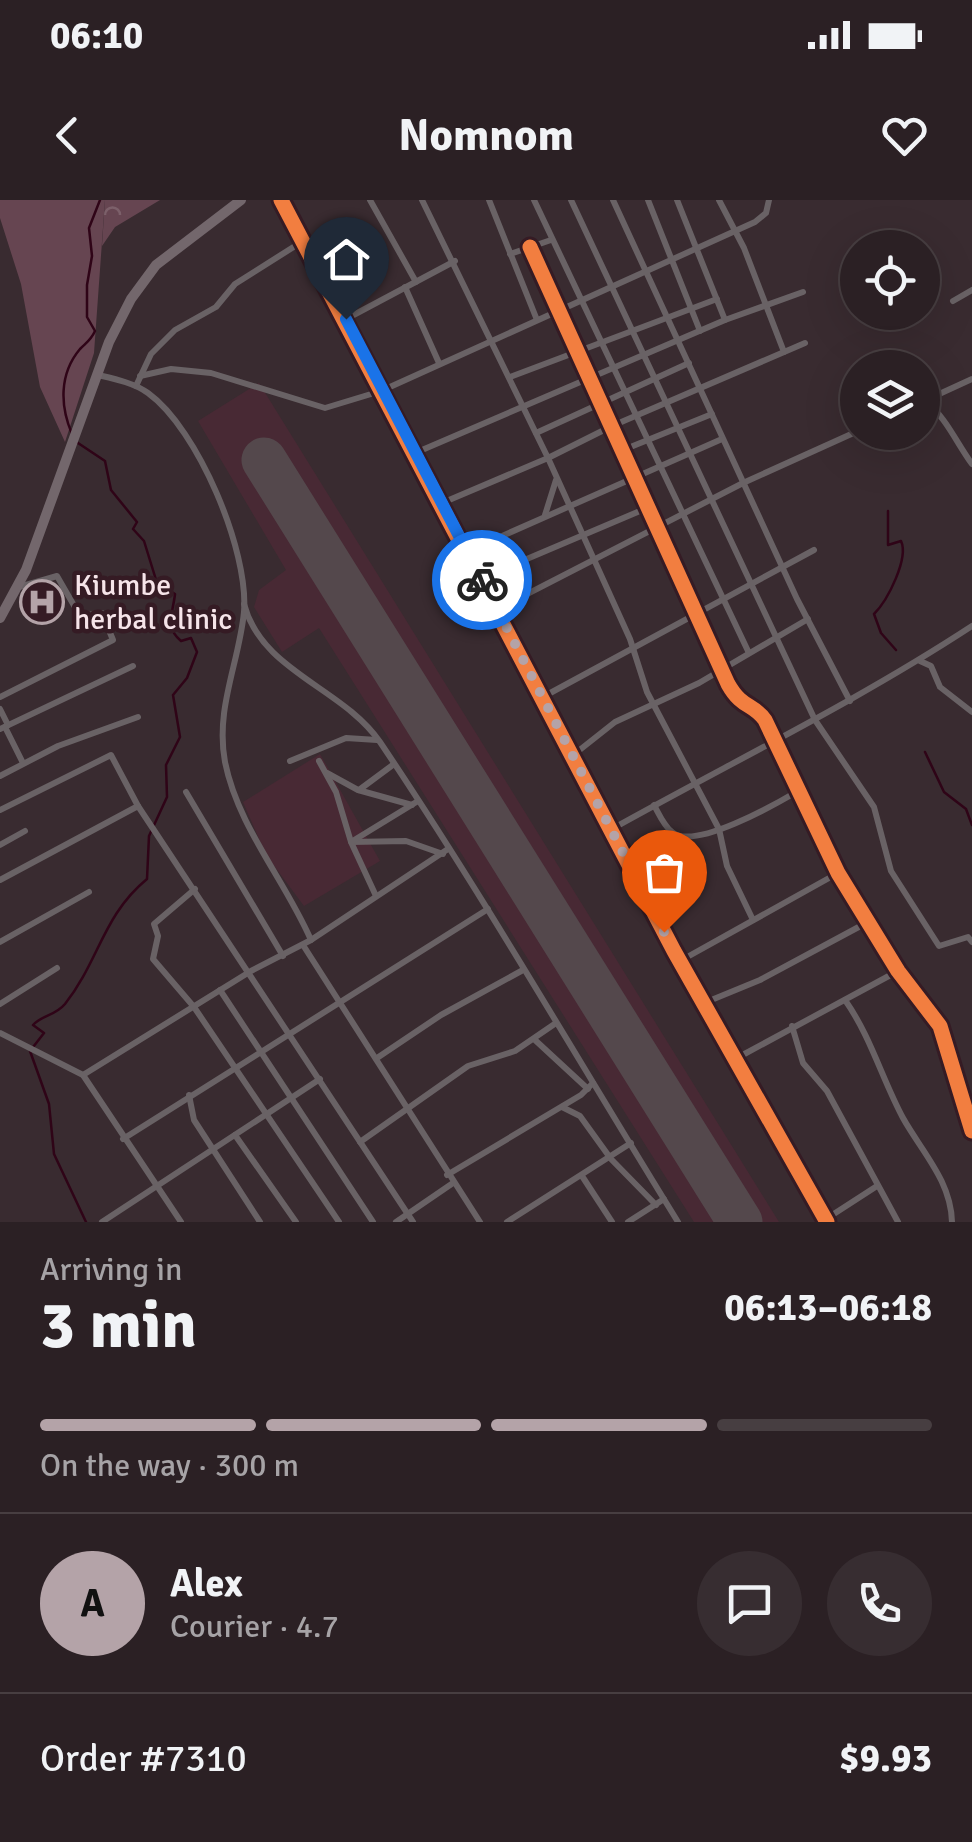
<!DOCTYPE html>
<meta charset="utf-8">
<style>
:root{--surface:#2b2024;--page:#372d31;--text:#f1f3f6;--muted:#a6a3a6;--line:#473e41;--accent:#b4a3a8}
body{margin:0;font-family:Signika,sans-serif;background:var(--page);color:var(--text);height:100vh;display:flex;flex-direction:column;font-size:38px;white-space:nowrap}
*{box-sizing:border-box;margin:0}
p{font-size:32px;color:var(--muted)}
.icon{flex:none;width:55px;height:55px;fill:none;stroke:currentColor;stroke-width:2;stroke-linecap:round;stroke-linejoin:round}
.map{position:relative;height:1022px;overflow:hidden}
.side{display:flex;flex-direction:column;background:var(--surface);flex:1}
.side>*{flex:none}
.controls{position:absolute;left:840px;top:30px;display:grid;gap:20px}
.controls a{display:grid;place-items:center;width:100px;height:100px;border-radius:50%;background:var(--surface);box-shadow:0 10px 40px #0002,0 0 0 2px var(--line);font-size:50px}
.pin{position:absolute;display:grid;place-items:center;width:85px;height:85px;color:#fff;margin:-102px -42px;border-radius:50% 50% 50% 0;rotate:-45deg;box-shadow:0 0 10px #0007}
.pin .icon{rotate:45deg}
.courier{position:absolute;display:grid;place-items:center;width:100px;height:100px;margin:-50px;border:8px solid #1a73e8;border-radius:50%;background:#fff;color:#222;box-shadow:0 2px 12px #0007}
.summary em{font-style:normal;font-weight:700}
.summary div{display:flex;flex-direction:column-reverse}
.summary{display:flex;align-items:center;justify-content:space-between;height:170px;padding:0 40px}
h1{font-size:65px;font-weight:700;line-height:75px}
.bar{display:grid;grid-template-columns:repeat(4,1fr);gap:15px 10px;align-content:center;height:120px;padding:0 40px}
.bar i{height:12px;border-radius:8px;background:var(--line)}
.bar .active{background:var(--accent)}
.bar p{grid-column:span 4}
.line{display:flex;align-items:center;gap:25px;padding:0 40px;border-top:2px solid var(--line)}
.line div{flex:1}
.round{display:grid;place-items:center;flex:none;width:105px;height:105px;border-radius:52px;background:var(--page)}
.status{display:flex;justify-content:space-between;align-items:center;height:70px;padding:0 50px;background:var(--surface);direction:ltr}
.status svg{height:28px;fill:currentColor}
header{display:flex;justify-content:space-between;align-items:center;height:130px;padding:0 40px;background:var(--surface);font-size:45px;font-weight:700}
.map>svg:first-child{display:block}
.built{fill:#482934}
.green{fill:#664551}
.forest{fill:url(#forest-crowns)}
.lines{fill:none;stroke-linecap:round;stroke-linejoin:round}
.stream{stroke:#2f0417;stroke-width:2.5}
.runway{stroke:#54484c;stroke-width:45}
.minor{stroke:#696265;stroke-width:6}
.highway{stroke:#73676c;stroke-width:10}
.cycleway-casing{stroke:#351b24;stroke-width:21}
.cycleway{stroke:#f27e40;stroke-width:15}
.done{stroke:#b4a3a8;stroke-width:10;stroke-dasharray:0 18}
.route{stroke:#1a73e8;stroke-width:12}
.labels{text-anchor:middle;stroke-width:9;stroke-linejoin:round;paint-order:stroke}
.poi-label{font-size:30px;fill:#f6e4e9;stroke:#351b24;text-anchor:start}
</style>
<div class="status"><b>06:10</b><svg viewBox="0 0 49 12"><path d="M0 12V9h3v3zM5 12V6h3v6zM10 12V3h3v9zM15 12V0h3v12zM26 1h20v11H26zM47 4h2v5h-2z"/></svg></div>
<header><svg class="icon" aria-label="back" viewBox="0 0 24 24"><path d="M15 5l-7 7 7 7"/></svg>Nomnom<svg class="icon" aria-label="heart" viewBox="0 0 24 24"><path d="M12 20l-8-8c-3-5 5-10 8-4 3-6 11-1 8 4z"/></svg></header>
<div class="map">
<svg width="972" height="1022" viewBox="0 0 972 1022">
<defs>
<pattern id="forest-crowns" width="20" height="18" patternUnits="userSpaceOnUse" patternTransform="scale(2.5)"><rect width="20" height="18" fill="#664551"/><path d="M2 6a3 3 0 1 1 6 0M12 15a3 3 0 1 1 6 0" fill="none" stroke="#7c606a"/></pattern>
</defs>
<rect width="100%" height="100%" fill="#392b30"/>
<g class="built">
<path d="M259 183 779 1022H694L319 428 282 452 254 407 259 390 286 370 198 221Z"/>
<path d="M320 554 380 661 304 706 266 655 243 602Z"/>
</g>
<path class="green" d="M0 0H105L94 153 65 242 40 187 21 84 0 18Z"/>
<path class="forest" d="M105 0H160L115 27 102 46Z"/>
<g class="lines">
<g class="stream">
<path d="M72 234C60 206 59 174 80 149 87 142 91 140 95 131L87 117V85L92 56 89 28 100 0"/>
<path d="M75 241 105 261 111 290 137 322 133 329 144 341 157 383 175 394C173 413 164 427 181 441L191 438 197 452 187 478 173 495 180 537 166 565 167 597 149 636 147 679C103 715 99 761 65 804 55 816 42 815 33 825L44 833 30 851 49 904 54 954 86 1022"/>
<path d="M888 311V345L901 341C909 358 888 400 874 414L881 433 896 450"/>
<path d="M925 552 944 592 966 609 972 625"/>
</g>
<path class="runway" d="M264 260 740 1022"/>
<g class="minor">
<path d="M281 0 674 751 827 1022"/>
<path d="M370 0 416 82"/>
<path d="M422 0 548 258 612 226 805 143"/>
<path d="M489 0 537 120"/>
<path d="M534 0 748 451"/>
<path d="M571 0 815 520 874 607 891 671 939 746 968 737 972 742"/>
<path d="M613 0 797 399 850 501"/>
<path d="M648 0 700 131"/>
<path d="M677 0 725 120"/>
<path d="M719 0 744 48 784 152"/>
<path d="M530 47 728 484C742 509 753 503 765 520L838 673 898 771 940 826 972 931"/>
<path d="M510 54 551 40"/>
<path d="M405 87 439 163"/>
<path d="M953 101 972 90"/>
<path d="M346 119 455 61"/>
<path d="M98 175C115 179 134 183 148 193 198 229 249 351 244 412 239 463 215 509 225 562 238 627 285 680 311 740"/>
<path d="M140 176 171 169 211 173 325 208 381 191 755 22 766 13 769 0"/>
<path d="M510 177 717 99"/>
<path d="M136 186 151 154 175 130 216 107 235 84 303 41"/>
<path d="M925 200C947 219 956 242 972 264"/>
<path d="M924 201 972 179"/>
<path d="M536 233 689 163"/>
<path d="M623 250 712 214"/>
<path d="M415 253 725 120 803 92"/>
<path d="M442 303 548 258 630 439 647 492 719 629 727 666 753 720"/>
<path d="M545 315 556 280"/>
<path d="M468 351 722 239"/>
<path d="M244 404C262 472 342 487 380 542 485 698 579 862 678 1022"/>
<path d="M506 405 504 380 515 364 647 308"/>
<path d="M496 410 743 283 858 231"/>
<path d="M920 461 931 466 940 487 972 512"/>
<path d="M0 497 113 440 102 413 80 416 57 376 19 387"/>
<path d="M541 498 814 350"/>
<path d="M0 509 8 525"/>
<path d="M5 527 23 563"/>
<path d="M0 529 133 466"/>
<path d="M572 556 615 522 699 483 808 419"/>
<path d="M290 561 346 538 377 540"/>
<path d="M319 561 336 592 351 642 406 641 443 654"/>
<path d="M327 573 358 590 412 605"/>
<path d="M0 576 58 546 138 517"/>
<path d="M359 590 394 564"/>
<path d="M186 592 283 756"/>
<path d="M654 605C659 614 664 626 672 632 694 651 776 604 798 591"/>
<path d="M0 610 111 555 138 606"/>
<path d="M612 629C732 562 856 502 972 426"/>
<path d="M0 645 25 631"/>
<path d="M0 680 138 606 413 1022"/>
<path d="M195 689 154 724 158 736 153 759 194 807 339 1022"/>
<path d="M376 696 351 642 418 601"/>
<path d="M0 742 89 692"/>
<path d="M303 745 480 1022"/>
<path d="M680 761 838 673"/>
<path d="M220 790 373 1022"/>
<path d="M845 800C871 837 882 879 903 918 922 952 951 981 952 1022"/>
<path d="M704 803 760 780 868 722"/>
<path d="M0 804 57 768"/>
<path d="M792 826 803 863 827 891 898 1022"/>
<path d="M0 833 83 875 251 771 311 740 448 649"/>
<path d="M535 840 588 889"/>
<path d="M377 858 441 815 523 770"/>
<path d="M737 858 898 771"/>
<path d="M83 875 181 1022"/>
<path d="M189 895 194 920 260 1022"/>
<path d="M562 907 580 916 611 959 656 1005"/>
<path d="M235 935 296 1022"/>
<path d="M123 939 488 709"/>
<path d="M360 942 468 866 515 851 556 823"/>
<path d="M447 975 581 895 593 883"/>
<path d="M582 976 612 1022"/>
<path d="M826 1019 877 986"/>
<path d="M102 1022 320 879"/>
<path d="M396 1022 453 983"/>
<path d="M507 1022 631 943"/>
<path d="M628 1022 664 999"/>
</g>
<path class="highway" d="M0 418 26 370 109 142 131 99 156 65 241 0"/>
<g class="cycleway-casing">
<g id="cycleway">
<path d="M281 0 674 751 827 1022"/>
<path d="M530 47 728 484C742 509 753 503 765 520L838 673 898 771 940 826 972 931"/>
</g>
</g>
<use href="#cycleway" class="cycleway"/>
</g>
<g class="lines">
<path class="done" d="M482 380 664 732"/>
<path class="route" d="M346 119 482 380"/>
</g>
<defs>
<g id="hospital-ring" transform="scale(2.25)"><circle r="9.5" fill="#351b24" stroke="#b4a3a8" stroke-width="1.5"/><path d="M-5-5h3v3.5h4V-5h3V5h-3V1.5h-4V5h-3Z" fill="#b4a3a8"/></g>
</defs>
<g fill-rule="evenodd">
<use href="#hospital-ring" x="42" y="402"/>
</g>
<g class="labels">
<g class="poi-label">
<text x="74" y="395">Kiumbe<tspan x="74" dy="34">herbal clinic</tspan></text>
</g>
</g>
</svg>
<div class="controls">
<a><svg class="icon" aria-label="locate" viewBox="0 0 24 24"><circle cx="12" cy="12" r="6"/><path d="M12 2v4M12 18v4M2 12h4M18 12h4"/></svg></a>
<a><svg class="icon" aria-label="layers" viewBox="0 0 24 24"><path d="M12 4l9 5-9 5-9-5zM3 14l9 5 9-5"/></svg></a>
</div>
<div class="pin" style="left:664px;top:732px;background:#ea580c"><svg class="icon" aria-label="bag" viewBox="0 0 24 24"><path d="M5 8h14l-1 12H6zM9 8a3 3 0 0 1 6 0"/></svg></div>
<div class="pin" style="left:346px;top:119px;background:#1f2937"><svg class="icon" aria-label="home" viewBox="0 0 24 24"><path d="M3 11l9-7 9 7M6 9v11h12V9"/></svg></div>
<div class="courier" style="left:482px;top:380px"><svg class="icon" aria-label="bike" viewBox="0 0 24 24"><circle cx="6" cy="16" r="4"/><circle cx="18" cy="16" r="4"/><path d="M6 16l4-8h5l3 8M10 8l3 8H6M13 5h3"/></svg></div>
</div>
<section class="side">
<div class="summary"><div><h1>3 min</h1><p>Arriving in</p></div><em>06:13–06:18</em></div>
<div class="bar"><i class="active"></i><i class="active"></i><i class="active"></i><i></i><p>On the way · 300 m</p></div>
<div class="line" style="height:180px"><b class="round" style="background:var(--accent);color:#111">A</b><div><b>Alex</b><p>Courier · 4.7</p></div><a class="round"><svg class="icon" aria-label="chat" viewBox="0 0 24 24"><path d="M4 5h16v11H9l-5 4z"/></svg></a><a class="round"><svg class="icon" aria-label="phone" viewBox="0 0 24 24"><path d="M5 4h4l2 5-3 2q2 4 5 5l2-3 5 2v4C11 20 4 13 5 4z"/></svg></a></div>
<div class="line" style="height:130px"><div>Order #7310</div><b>$9.93</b></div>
</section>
